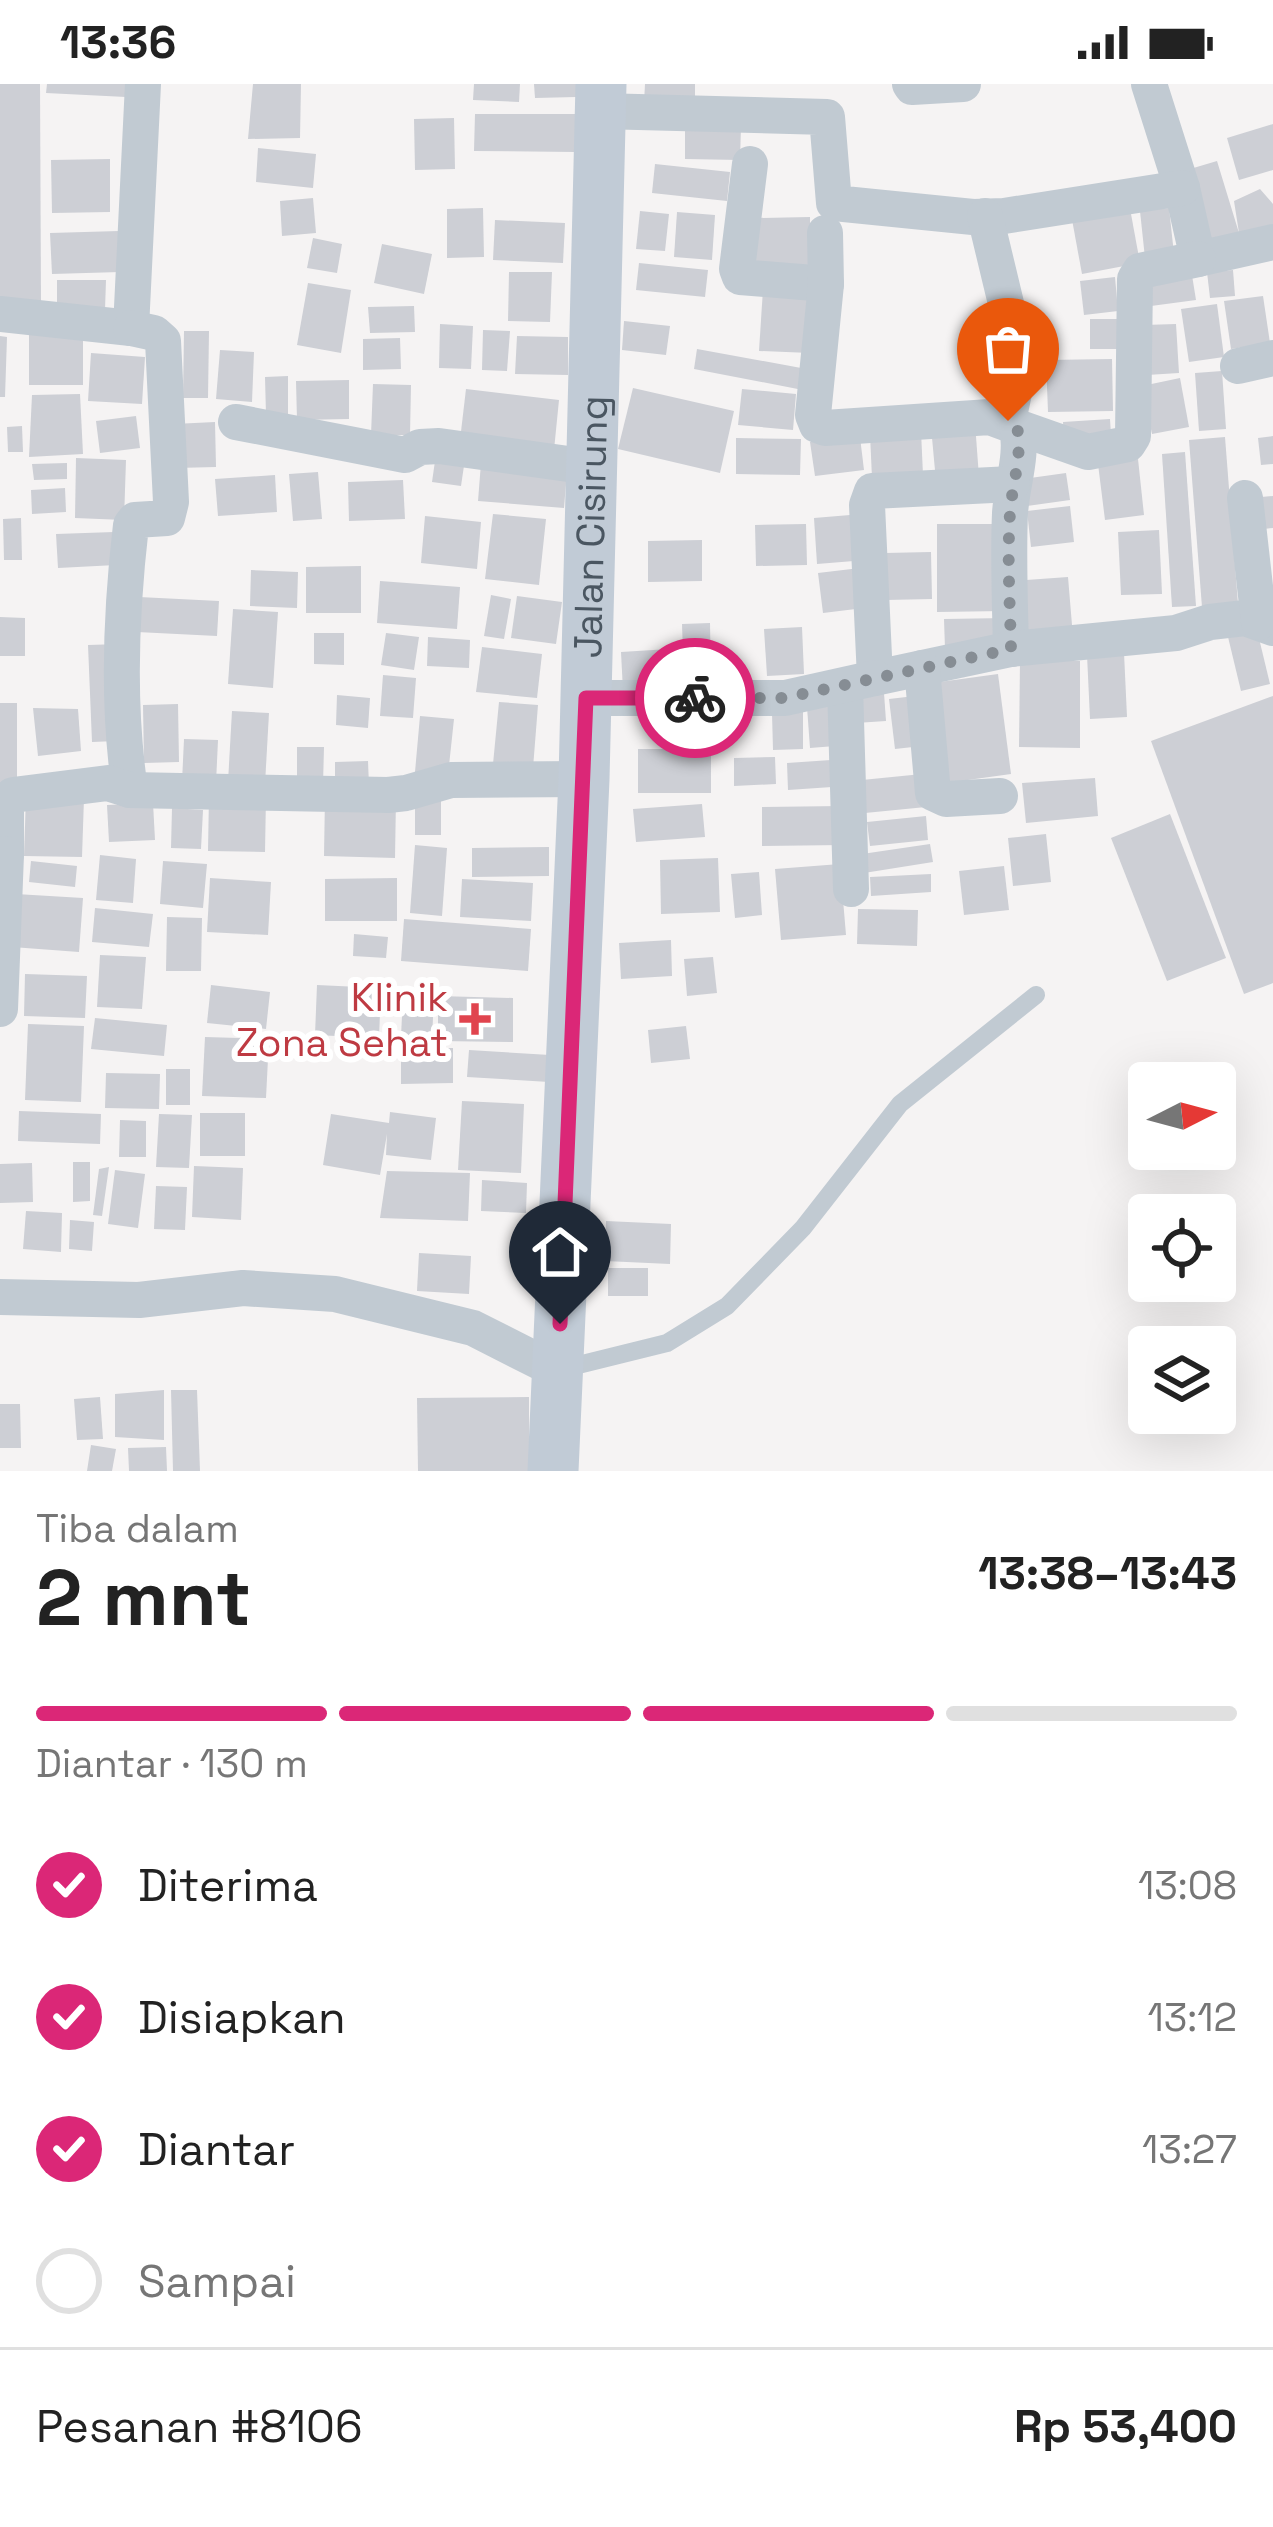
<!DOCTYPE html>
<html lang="id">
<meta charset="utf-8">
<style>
:root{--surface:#fff;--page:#f2f2f2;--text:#222;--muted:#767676;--line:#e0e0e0;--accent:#db2777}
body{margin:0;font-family:"Space Grotesk",sans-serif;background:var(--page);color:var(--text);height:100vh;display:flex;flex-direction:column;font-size:45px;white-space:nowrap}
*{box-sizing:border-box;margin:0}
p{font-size:39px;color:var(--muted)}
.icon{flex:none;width:66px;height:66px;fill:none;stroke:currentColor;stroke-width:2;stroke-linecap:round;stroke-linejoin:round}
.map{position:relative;height:1387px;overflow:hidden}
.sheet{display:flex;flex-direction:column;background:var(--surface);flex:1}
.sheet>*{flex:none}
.needle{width:78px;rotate:84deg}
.controls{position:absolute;left:1128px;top:978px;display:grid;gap:24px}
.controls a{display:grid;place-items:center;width:108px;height:108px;border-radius:12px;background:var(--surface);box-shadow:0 12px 48px #0002;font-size:60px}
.pin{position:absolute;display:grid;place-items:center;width:102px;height:102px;color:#fff;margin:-123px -51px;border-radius:50% 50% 50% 0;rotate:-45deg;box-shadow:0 0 12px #0007}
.pin .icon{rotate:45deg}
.courier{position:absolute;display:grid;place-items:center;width:120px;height:120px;margin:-60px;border:9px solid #db2777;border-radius:50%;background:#fff;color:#222;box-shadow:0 3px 15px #0007}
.summary em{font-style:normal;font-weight:600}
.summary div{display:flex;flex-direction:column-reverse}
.summary{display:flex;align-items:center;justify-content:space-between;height:204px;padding:0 36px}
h1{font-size:78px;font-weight:600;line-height:90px}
.bar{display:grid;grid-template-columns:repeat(4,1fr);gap:18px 12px;align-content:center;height:144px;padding:0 36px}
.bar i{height:15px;border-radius:9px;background:var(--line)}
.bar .current{background:var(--accent)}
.bar p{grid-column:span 4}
.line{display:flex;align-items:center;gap:30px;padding:0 36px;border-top:3px solid var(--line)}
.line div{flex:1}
ol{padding:0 36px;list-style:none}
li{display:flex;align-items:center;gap:36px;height:132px}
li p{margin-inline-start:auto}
li .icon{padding:12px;border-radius:50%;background:var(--accent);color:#fff;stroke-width:4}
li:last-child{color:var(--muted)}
li i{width:66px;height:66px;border:6px solid var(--line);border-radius:50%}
.status{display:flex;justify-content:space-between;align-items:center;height:84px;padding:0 60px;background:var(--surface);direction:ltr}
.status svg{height:33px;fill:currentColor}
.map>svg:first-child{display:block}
.building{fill:#cdcfd5}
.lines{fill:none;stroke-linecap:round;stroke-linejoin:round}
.service{stroke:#c1cad2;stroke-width:18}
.minor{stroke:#c1cad2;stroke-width:36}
.secondary{stroke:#c1cbd6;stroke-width:51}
.done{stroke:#868d94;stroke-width:12;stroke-dasharray:0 21.6}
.route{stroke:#db2777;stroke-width:15}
.health-dot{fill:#e0444e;stroke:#fff;stroke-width:4.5}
.labels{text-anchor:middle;stroke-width:12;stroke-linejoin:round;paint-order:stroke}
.street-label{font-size:39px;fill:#4a5661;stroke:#fff}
.health-label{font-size:39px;fill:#be3a42;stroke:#fff;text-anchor:end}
</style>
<div class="status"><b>13:36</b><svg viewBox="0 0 49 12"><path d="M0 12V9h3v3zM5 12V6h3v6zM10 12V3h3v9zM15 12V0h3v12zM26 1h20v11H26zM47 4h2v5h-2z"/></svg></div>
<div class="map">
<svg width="1273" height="1387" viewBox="0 0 1273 1387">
<rect width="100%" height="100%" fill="#f5f3f3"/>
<g class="building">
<path d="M0 0H40L41 220 0 213Z"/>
<path d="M47 0H127L126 13 46 9Z"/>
<path d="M253 0H301L300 54 248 55Z"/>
<path d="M474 0H520L519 18 473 16Z"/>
<path d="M534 0H576V13L535 14Z"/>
<path d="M645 0H695V19H644Z"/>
<path d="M475 30H575V68L474 67Z"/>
<path d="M454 34 455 85 415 86 414 35Z"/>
<path d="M1273 40V86L1239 96 1227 54Z"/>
<path d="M685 42H741L740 76 685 75Z"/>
<path d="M258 64 316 70 313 104 256 98Z"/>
<path d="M110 75V128L52 129 51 76Z"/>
<path d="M1217 77 1239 149 1234 117 1260 105 1273 120V156L1209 162 1190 85Z"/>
<path d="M655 80 730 88 727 117 652 109Z"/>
<path d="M313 114 316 149 282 152 280 117Z"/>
<path d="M1129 119 1140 179 1082 190 1071 130Z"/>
<path d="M483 124 484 173 447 174V125Z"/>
<path d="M1169 124 1174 170 1145 174 1140 127Z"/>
<path d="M640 127 669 130 665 167 636 165Z"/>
<path d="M677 128 715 131 712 176 674 173Z"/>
<path d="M810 133V187L756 188V134Z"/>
<path d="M495 136 565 139 563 179 493 176Z"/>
<path d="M119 147 120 188 52 190 50 149Z"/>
<path d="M313 154 342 160 337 189 307 184Z"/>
<path d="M382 160 432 170 424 210 374 199Z"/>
<path d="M639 179 708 186 705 213 636 206Z"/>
<path d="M1191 185 1196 216 1151 222 1147 192Z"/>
<path d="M1233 186 1235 212 1210 214 1207 188Z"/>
<path d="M509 188H552L550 238 508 237Z"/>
<path d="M1115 193 1118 227 1084 231 1080 197Z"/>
<path d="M57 196H106L105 226 57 225Z"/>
<path d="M308 199 351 206 341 269 297 261Z"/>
<path d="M763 205 813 208 810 269 759 267Z"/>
<path d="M1263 212 1270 259 1231 265 1224 217Z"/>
<path d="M1217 220 1224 273 1189 278 1181 225Z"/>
<path d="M414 222 415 248 370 249 368 223Z"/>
<path d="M1090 235H1121L1122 265H1090Z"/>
<path d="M624 237 670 242 666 271 622 266Z"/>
<path d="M440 240 473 242 471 285 439 284Z"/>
<path d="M1176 240 1179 289 1147 291 1144 241Z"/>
<rect x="29" y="244" width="54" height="57"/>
<path d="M483 246 510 247 507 287 482 286Z"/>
<path d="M184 247H209L208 314H183Z"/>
<path d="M0 252 7 253 5 313H0Z"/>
<path d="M517 252 568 253V291L515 290Z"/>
<path d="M400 254 401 285 363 286V255Z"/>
<path d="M697 265 812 286 808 307 694 285Z"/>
<path d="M220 266 254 268 252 318 216 315Z"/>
<path d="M91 269 145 273 142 320 88 317Z"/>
<path d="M1112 275 1113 327 1048 328 1046 276Z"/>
<path d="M1222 287 1226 345 1199 347 1195 289Z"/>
<path d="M288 292V331H266L265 293Z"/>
<path d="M1180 294 1189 343 1152 350 1142 302Z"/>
<path d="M349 296V335L297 336 296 297Z"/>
<path d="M373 300 411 301 410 351H371Z"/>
<path d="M633 304 734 327 720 389 618 365Z"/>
<path d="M466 305 559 316 554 366 460 356Z"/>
<path d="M742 305 796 310 793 346 738 341Z"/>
<path d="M80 310 83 370 29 373 32 311Z"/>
<path d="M136 332 140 364 100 369 96 337Z"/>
<path d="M1110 335 1111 351 1064 355 1063 338Z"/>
<path d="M215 338 216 383 176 384 174 340Z"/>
<path d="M975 339 979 393 936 397 931 343Z"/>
<path d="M22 342 23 368H8L7 343Z"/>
<path d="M921 347 923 391 872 394 870 350Z"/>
<path d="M1273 352V380L1261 381 1258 354Z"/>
<path d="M860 353 864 386 815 392 810 358Z"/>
<path d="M1225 353 1238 520 1202 523 1189 356Z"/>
<path d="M736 354 801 355 800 391 736 390Z"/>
<path d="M1185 368 1196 522 1172 523 1162 370Z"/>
<path d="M436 370 465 375 461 402 432 398Z"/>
<path d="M76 374 126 376 124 436 75 434Z"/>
<path d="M1138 375 1144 431 1105 436 1098 380Z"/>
<path d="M67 379V395L34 396 32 380Z"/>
<path d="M481 379 567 387 564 424 478 417Z"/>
<path d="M318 388 322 435 293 437 289 390Z"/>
<path d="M1066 389 1070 416 1027 422 1023 395Z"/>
<path d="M275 391 277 428 218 432 215 395Z"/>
<path d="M403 396 405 435 349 437 348 398Z"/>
<path d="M65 404 66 428 32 430 31 406Z"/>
<path d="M1273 412V444L1264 445 1261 413Z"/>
<path d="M1070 422 1074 458 1031 463 1027 427Z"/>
<path d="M493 430 546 435 539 501 485 495Z"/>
<path d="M862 430 866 476 817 480 814 434Z"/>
<path d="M425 432 481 438 477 485 421 479Z"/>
<path d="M21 434 22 476H4L3 435Z"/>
<path d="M806 440 807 481 756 482 755 441Z"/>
<path d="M937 440H1004V527L937 528Z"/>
<path d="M1159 446 1162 510 1121 511 1118 448Z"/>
<path d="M114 448 116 481 58 484 56 450Z"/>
<path d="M702 456V497L648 498V457Z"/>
<path d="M931 468 932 515 886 516 885 469Z"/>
<path d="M361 482V529H306V483Z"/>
<path d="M860 484 864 524 823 529 818 489Z"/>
<path d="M251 486 298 488 297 524 250 522Z"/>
<path d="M1068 493 1073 553 1018 557 1013 497Z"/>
<path d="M380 497 460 503 457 545 377 539Z"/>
<path d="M491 511 511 515 504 555 484 552Z"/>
<path d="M517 512 562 518 556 560 511 554Z"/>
<path d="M139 513 219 517 217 552 137 548Z"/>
<path d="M233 525 278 528 273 604 228 600Z"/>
<path d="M0 533 25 534V572H0Z"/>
<path d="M1006 534 1007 564 945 565 944 535Z"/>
<path d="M710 539 711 595 684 596 682 540Z"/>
<path d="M802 543 804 590 767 592 764 545Z"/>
<path d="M1257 546 1270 600 1241 607 1228 553Z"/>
<path d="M314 549H344V581L314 580Z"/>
<path d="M386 549 419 553 414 586 381 581Z"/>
<path d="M428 553 470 556 469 584 427 582Z"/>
<path d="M120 560 117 657 92 658 88 561Z"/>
<path d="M482 563 542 570 537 614 476 608Z"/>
<path d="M669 565 672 605 623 607 621 568Z"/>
<path d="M1124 569 1127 633 1090 635 1087 571Z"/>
<path d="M1020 576 1080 577V664L1019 663Z"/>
<path d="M998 590 1011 690 939 700 925 600Z"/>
<path d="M383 591 416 594 413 634 380 632Z"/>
<path d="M884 609 886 637 856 639 854 612Z"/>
<path d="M337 611 370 614 368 644 336 641Z"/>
<path d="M915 612 922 662 895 665 889 615Z"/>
<path d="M1273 612V899L1244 910 1151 657Z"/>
<path d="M499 618 538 621 533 684 493 680Z"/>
<rect x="0" y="619" width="17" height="82"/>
<path d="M178 620 179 678 144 679 143 621Z"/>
<path d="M832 621 835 662 810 664 807 623Z"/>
<path d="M33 624 78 625 81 667 38 672Z"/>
<path d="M232 627 269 629 265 700 228 698Z"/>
<path d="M803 628V665L773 666 772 629Z"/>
<path d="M420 632 454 635 448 691 415 688Z"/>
<path d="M184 655 218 656 216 699 182 698Z"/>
<path d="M297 663H324L323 701 297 700Z"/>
<rect x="638" y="665" width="73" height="44"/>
<path d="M775 673 776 700 734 702V674Z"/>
<path d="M831 676 832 703 788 706 787 679Z"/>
<path d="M368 677 369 702 335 703V678Z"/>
<path d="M922 690 926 723 865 729 862 696Z"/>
<path d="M1095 694 1098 732 1026 739 1022 699Z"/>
<path d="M209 711 266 712 265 768 208 767Z"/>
<path d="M26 712 84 714 82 773 24 772Z"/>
<path d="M325 712 396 714 395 774 324 772Z"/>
<rect x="415" y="714" width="26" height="37"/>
<path d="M153 719 155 756 109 758 107 721Z"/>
<path d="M702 720 705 753 636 758 633 725Z"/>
<path d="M842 722 843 761 762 762V723Z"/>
<path d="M172 724 203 726 201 765 171 764Z"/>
<path d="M1170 730 1226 874 1167 897 1111 754Z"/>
<path d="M926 732 928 756 870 762 867 738Z"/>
<path d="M1046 750 1051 798 1013 802 1008 754Z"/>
<path d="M930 760 933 778 864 789 862 770Z"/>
<path d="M415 761 447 764 442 832 410 829Z"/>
<path d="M549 763V792L472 793V764Z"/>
<path d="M100 771 136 775 133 819 96 816Z"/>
<path d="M718 774 720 828 661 830 660 776Z"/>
<path d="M31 777 77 782 75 803 29 798Z"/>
<path d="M163 777 207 780 203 824 160 820Z"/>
<path d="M840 780 846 851 781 856 775 785Z"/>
<path d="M1004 782 1009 826 964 831 959 787Z"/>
<path d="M759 788 762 831 735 834 731 790Z"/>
<path d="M931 790V808L871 812 870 793Z"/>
<path d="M210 794 271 798 268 851 207 848Z"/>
<path d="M397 794V837H325V795Z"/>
<path d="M462 795 533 799 531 837 460 833Z"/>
<path d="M16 810 83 814 79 868 12 863Z"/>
<path d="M95 824 153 830 149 863 92 858Z"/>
<path d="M858 825 918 826 917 862 857 860Z"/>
<path d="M167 833 202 834 201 887H166Z"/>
<path d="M404 835 531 845 528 887 401 877Z"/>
<path d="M354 850 388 853 386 874 353 872Z"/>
<path d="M671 856 672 892 621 895 619 859Z"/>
<path d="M100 871 146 873 142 925 97 923Z"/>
<path d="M713 873 717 909 687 912 684 875Z"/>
<path d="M25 890 87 892 85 934 24 932Z"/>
<path d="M211 901 270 908 266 945 207 939Z"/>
<path d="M317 901 381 904 379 954 315 951Z"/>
<path d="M403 910 434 912 432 955 401 953Z"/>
<path d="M438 912 513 914V958L438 957Z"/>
<path d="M95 934 167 941 164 972 91 965Z"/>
<path d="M28 940 84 942 81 1018 25 1016Z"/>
<path d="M686 942 690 975 651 979 648 946Z"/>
<path d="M205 953 269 955 266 1014 202 1012Z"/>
<path d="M401 964H453V999L401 1000Z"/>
<path d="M469 966 550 971 549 998 467 993Z"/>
<rect x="166" y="985" width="24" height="36"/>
<path d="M106 989 160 990 159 1025 105 1024Z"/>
<path d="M462 1017 524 1020 521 1089 458 1086Z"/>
<path d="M19 1027 101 1030 100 1060 18 1057Z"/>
<path d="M390 1028 436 1034 431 1076 386 1071 387 1050 380 1091 323 1081 331 1030 389 1039Z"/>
<rect x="200" y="1029" width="45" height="43"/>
<path d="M159 1030 192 1031 189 1084 156 1083Z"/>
<path d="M120 1036 146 1037V1073H119Z"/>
<path d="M73 1078H90V1117L73 1118Z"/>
<path d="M32 1079 33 1118 0 1119V1080Z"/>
<path d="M194 1082 243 1084 241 1136 192 1133Z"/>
<path d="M109 1083 102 1132 93 1131 99 1085Z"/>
<path d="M115 1086 145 1090 138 1144 108 1140Z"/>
<path d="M387 1087 470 1089 468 1137 380 1134Z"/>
<path d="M482 1096 527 1099 526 1129 481 1127Z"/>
<path d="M156 1102 187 1103 185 1146 154 1145Z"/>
<path d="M26 1127 62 1129 61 1168 23 1165Z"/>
<path d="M70 1136 94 1138 92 1167 69 1165Z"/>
<path d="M606 1137 671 1140 670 1180 605 1177Z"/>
<path d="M419 1169 471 1172 469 1210 417 1207Z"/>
<rect x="608" y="1184" width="40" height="28"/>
<path d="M164 1306V1356L115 1353V1310Z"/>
<path d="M171 1306H197L200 1387H173Z"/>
<path d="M100 1313 103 1355 77 1356 74 1315Z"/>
<path d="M529 1313V1387H418L417 1314Z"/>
<path d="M0 1320H20L21 1364H0Z"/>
<path d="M91 1361 116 1365 112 1387H87Z"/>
<path d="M166 1363 167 1387H129L128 1364Z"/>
</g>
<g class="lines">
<path class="service" d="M562 1285 667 1259 727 1222 803 1144 900 1020 1036 911"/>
<g class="minor">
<path d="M910 0 912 3 963 0"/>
<path d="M1149 0 1182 104 1198 175 1273 158"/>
<path d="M599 27 827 33 834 119 973 133 1004 132 1182 104"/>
<path d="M750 80 737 185 740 193 826 200"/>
<path d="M985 132 1015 257 1017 295 1008 337"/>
<path d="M825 149 826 200 813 331 817 341 825 344 990 333 1017 343C1023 371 1012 400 1010 429 1008 474 1010 520 1011 565"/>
<path d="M0 230 131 244 143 0"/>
<path d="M1238 282 1273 274"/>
<path d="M236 338 405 371 420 363 439 362 590 383"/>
<path d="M1017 343 1088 368 1128 360 1133 352 1135 195 1140 187 1198 175"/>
<path d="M1012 400 872 407 867 421 875 594 1011 565 1176 549 1210 538 1245 534 1273 544"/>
<path d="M1245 414 1259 538"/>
<path d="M922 584 933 709 946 715 1000 712"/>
<path d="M845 602 851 805"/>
<path d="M587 614H785L875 594"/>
<path d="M130 706C117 620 121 527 131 441L135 436 167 434 171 418 163 257 154 249 131 244"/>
<path d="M0 773 6 770V720L13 711 108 699 130 706 388 711 406 709 451 696 584 695"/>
<path d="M0 925 6 770"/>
<path d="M0 1213 139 1216 243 1204 335 1210 473 1244 556 1286"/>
</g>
<path class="secondary" id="s1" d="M553 1387 584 695 601 0"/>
</g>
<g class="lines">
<path class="done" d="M695 614H784L1011 565C1010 520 1007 475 1010 429 1012 400 1023 371 1017 343L1008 337"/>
<path class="route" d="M560 1240 586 614H695"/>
</g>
<path class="health-dot" d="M469 917h12v12h12v12h-12v12h-12v-12h-12v-12h12z"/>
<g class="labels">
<g class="street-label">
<text dy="14" stroke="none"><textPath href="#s1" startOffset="945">Jalan Cisirung</textPath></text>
</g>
<g class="health-label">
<text x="448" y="927">Klinik<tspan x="448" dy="45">Zona Sehat</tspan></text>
</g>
</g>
</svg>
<div class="controls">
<a><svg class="needle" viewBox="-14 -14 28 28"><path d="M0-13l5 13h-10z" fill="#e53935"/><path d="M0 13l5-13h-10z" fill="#767676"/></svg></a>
<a><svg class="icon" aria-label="locate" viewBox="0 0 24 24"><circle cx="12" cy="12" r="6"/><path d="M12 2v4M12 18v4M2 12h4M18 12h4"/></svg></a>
<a><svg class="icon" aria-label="layers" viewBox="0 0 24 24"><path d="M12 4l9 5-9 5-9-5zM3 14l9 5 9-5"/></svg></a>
</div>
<div class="pin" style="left:1008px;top:337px;background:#ea580c"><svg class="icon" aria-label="bag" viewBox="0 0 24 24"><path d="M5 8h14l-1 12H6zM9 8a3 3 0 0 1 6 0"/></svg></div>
<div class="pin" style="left:560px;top:1240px;background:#1f2937"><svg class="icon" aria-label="home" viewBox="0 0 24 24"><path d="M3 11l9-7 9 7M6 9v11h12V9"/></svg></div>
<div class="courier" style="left:695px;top:614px"><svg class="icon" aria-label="bike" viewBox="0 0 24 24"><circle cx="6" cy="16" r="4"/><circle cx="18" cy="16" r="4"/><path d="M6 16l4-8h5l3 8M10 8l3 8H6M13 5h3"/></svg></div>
</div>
<section class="sheet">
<div class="summary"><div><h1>2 mnt</h1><p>Tiba dalam</p></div><em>13:38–13:43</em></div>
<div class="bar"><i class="current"></i><i class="current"></i><i class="current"></i><i></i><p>Diantar · 130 m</p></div>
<ol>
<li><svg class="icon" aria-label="check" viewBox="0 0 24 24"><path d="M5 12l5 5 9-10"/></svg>Diterima<p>13:08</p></li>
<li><svg class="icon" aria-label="check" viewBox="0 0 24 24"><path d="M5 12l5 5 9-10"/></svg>Disiapkan<p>13:12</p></li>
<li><svg class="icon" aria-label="check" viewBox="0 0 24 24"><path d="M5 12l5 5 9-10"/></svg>Diantar<p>13:27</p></li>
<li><i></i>Sampai</li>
</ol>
<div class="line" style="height:156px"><div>Pesanan #8106</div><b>Rp 53,400</b></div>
</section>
